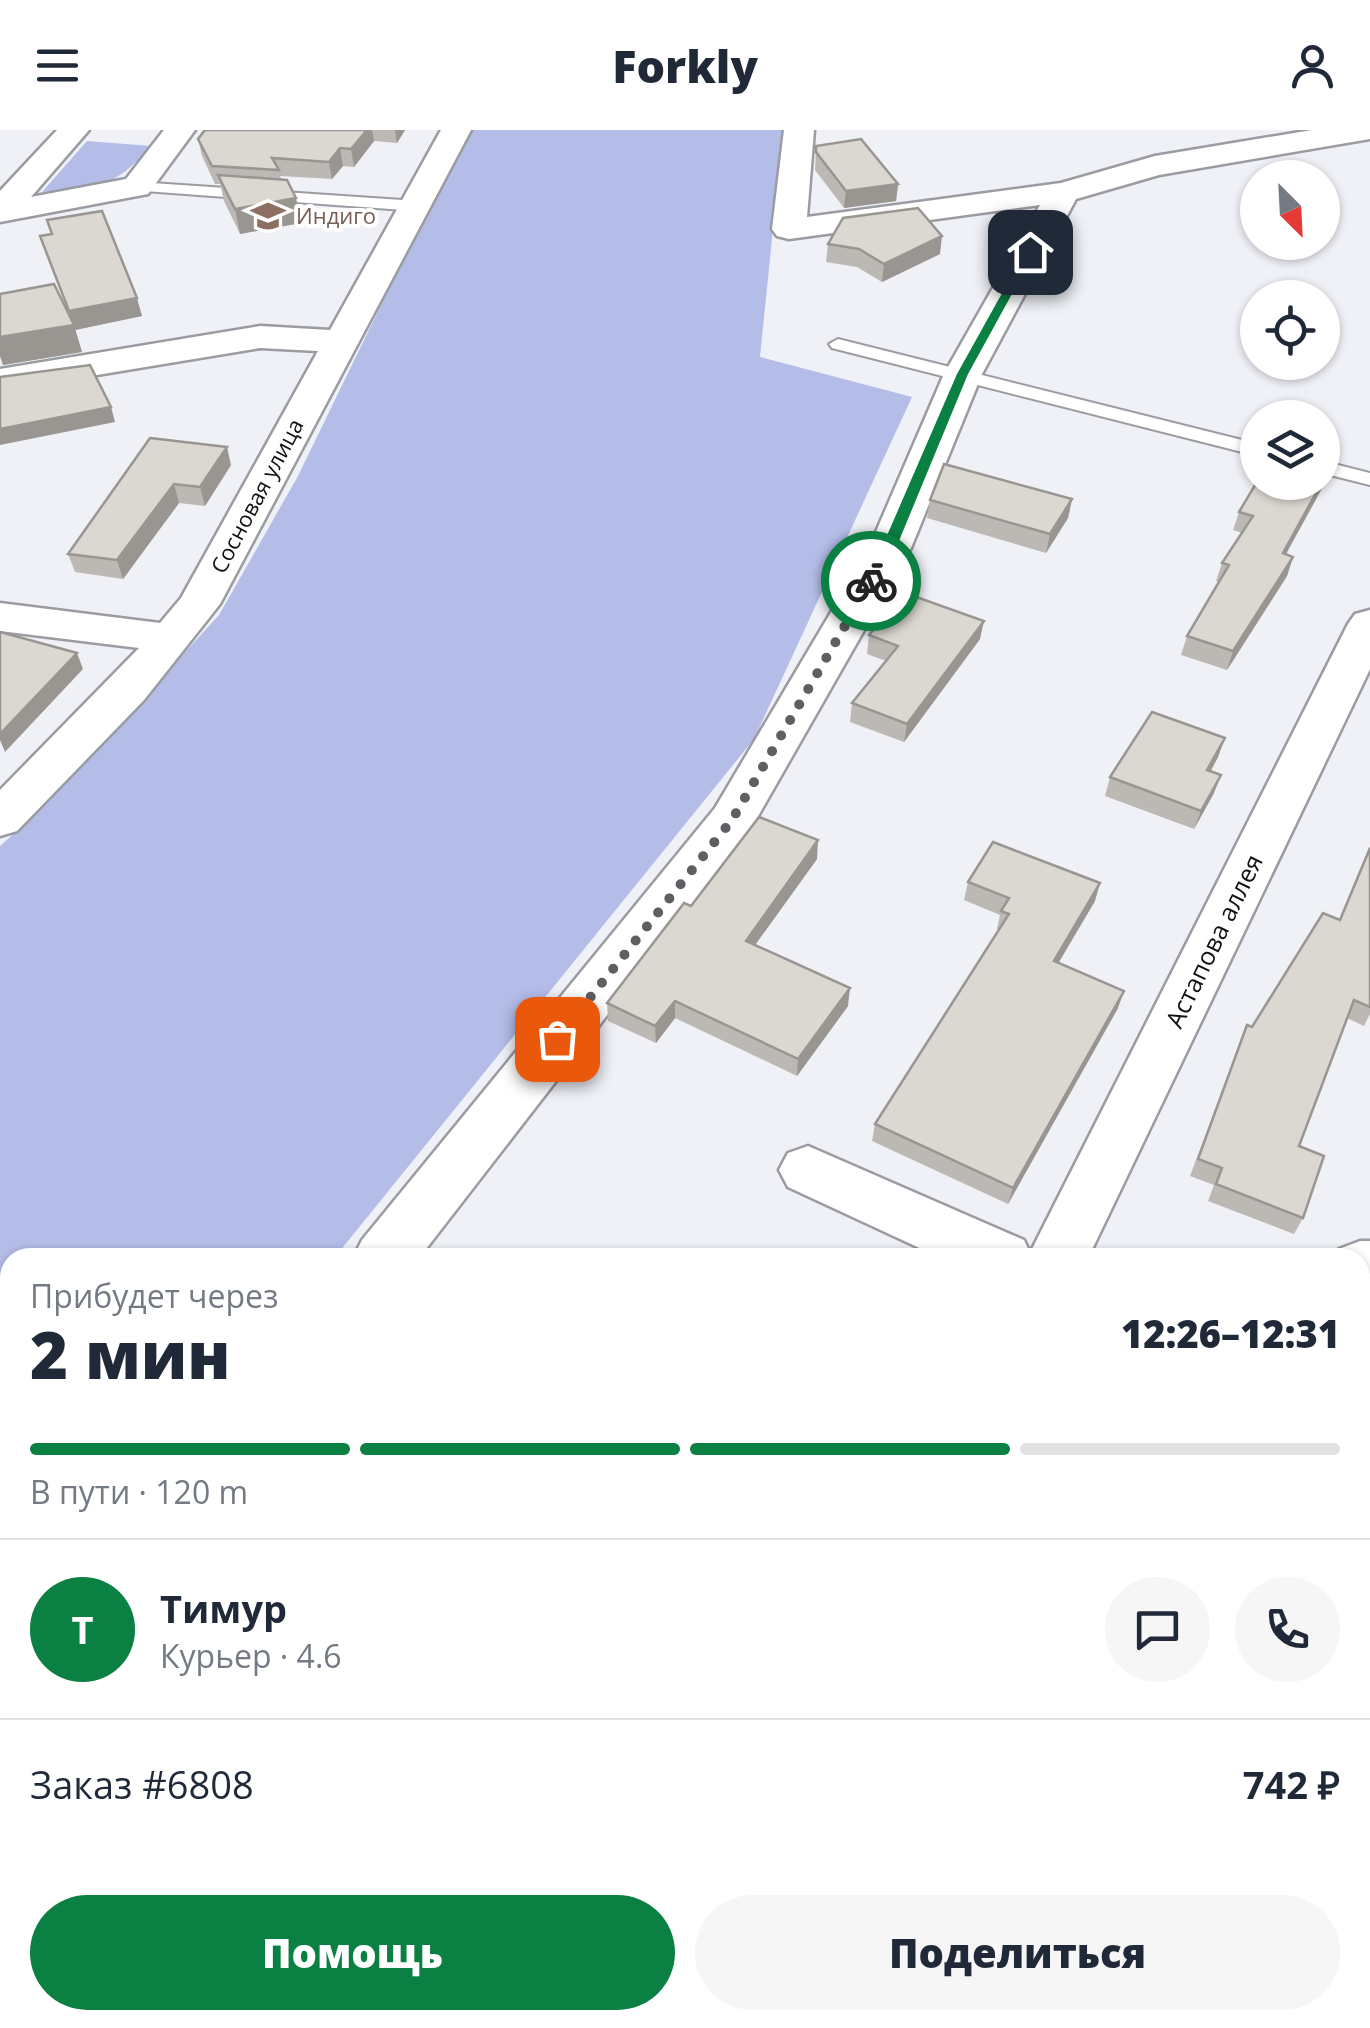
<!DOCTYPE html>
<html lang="ru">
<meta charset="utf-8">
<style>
:root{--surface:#fff;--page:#f6f6f7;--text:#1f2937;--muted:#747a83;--line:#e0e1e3;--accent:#0b8043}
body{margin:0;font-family:"Open Sans",sans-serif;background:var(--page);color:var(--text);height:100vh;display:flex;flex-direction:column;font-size:38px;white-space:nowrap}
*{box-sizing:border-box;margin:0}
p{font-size:32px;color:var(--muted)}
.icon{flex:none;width:55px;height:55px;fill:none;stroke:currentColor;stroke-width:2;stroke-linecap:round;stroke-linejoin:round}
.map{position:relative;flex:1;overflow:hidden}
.details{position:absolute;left:0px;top:1118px;width:1370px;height:782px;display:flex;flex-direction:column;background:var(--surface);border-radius:30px 30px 0 0;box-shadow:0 2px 8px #0004}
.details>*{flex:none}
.needle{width:65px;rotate:156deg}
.tools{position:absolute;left:1240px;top:30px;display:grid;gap:20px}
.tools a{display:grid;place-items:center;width:100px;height:100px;border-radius:50%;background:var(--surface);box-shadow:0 2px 8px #0004;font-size:50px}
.pin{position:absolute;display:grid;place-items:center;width:85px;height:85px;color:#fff;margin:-42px;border-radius:20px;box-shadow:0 5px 15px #0006}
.courier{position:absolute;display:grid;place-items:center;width:100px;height:100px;margin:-50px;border:8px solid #0b8043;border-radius:50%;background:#fff;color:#222;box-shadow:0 2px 12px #0007}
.overview em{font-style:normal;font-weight:800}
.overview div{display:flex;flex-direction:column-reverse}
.overview{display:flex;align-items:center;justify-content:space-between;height:170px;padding:0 30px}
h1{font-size:65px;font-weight:800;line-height:75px}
.bar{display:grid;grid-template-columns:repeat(4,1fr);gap:15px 10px;align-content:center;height:120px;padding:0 30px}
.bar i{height:12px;border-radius:8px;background:var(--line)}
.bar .selected{background:var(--accent)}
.bar p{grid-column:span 4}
.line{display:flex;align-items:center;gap:25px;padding:0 30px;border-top:2px solid var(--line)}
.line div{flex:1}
.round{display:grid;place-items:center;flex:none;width:105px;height:105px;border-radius:52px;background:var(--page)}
.button{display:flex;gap:20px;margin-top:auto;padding:20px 30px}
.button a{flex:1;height:115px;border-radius:60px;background:var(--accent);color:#fff;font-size:40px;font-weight:800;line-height:115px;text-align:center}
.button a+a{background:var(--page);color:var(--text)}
header{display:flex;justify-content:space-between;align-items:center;height:130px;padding:0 30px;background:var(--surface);font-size:45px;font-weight:800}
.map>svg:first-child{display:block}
.green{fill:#b4bce8}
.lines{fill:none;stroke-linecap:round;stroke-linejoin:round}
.lane-casing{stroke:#9b9ca2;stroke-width:4}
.street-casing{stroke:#9b9ca2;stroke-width:5}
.lane{fill:#fff;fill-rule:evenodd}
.street{fill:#fff;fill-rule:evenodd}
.wall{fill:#bcb9b4}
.shaded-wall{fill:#999692}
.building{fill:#dbd7d1;stroke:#999692;stroke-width:2.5}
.route{fill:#0b8043}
.done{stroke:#5e5f63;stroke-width:10;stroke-dasharray:0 18}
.labels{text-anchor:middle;stroke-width:8;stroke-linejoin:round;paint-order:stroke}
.far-education-label{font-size:22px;fill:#785e54;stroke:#fefefe;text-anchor:start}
.far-street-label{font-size:22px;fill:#101113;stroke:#fefefe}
.street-label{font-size:25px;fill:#101113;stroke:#fefefe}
</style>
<header><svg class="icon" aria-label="menu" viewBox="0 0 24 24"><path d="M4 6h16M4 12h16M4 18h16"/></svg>Forkly<svg class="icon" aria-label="person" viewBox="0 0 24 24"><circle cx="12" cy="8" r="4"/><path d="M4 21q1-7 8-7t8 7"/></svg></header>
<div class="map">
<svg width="1370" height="1898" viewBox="0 0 1370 1898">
<rect width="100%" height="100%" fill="#eff1f7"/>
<g class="green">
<path d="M466 0H783L760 227 912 267 754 609 335 1127 10 1128V1498L0 1508V716L38 682 219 485 298 346Z"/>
<path d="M87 11 151 16C113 60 97 56 42 62Z"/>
</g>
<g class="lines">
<g class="lane-casing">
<g id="lane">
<path d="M137 52 417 71 425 76 417 81 131 60V54Z"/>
<path d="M838 209 1258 314V326L832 218 829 214Z"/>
<path d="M1322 331 1370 343V355L1322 343Z"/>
</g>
</g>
<g class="street-casing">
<g id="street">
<path d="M57 0H89L31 67 126 49 164 0H195L148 64 0 92V61Z"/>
<path d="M441 0H471L220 474 144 570 17 701 0 706V660L139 518 0 501V473L160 493 181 468 318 221 260 218 0 261V239L260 196 330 200Z"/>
<path d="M784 0H814L807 87 1061 53 1155 26 1312 0H1370V9L1159 45 1076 69 982 244 911 418 749 702 419 1128H353L362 1110 715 678 869 418 944 244 1040 75 789 109 777 106 772 99Z"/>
<path d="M1370 480V539L1088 1128H941L788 1057 779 1040 788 1023 808 1016 1024 1110 1030 1123 1348 494 1355 484Z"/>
<path d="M1360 1111H1370V1163H1360V1128H1335L1339 1119Z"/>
<path d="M0 1247 10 1251V1317L0 1314Z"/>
<rect x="1360" y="1649" width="10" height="74"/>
<path d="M572 1890H650V1898H570Z"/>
</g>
</g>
<use href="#lane" class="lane"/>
<use href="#street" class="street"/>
</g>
<g class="wall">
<path d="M205 0H405L397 13 374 11 354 37 343 36 332 49 280 46 301 93 240 104 224 71 220 54H215L202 26 198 9Z"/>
<path d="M816 16 898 54 896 71 844 78 815 40Z"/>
<path d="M47 90 142 186 75 200 82 222 3 235 0 226V164L72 191 40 106 51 104Z"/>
<path d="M828 114 940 124 882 152 857 137 826 132Z"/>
<path d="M150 308 231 335 205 376 179 373 123 449 75 442 68 424Z"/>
<path d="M1328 341 1321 360 1286 424 1293 427 1287 446 1227 540 1181 525 1187 506 1218 452 1216 451 1222 433 1242 403 1233 400 1239 382Z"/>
<path d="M1072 369 1068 388 1046 423 927 388 930 370Z"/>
<path d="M869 505 980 509 904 612 850 592 852 573 886 531 867 524Z"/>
<path d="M1218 627 1211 641 1214 663 1194 699 1105 666 1110 647Z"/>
<path d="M1370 716V884L1364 896 1347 888 1299 1016 1303 1088 1294 1104 1208 1071 1214 1055 1190 1046 1247 895 1252 897 1339 790Z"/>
<path d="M817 729 755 815 848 876 797 946 675 888 656 913 608 891 607 873 691 776Z"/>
<path d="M968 752 1095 771 1058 833 1118 878 1008 1074 872 1011 875 994 999 800 997 799 1000 785 964 770Z"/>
<path d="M1360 1474 1370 1503V1602L1360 1603Z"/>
<path d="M1068 1890H1360L1370 1898H1069Z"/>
</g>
<g class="shaded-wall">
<path d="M367 0H372L374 11 354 37 351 19Z"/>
<path d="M395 0H405L397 13Z"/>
<path d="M340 18 343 36 332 49 329 32Z"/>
<path d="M898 54 896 71 844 78 846 61Z"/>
<path d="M296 68 301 93 240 104 235 79Z"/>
<path d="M942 106 940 124 882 152 884 134Z"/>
<path d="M137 168 142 186 75 200 69 181Z"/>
<path d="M74 195 82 222 3 235 0 226V207Z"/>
<path d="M111 277 115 292 0 315V299Z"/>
<path d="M227 317 231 335 205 376 200 357Z"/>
<path d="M1328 341 1321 360 1276 442 1283 423Z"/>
<path d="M174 354 179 373 123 449 117 430Z"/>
<path d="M1072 369 1068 388 1046 423 1050 404Z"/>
<path d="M1293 427 1287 446 1227 540 1233 521Z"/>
<path d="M984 491 980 509 904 612 907 594Z"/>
<path d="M77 523 83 539 5 622 0 610V604Z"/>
<path d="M1225 608 1218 627 1201 658 1207 640Z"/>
<path d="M1221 645 1214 663 1194 699 1201 681Z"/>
<path d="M818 710 817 729 745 829 746 811Z"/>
<path d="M1100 753 1095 771 1049 849 1054 831Z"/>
<path d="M850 858 848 876 797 946 798 929Z"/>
<path d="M1124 861 1118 878 1008 1074 1013 1058Z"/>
<path d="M675 871V888L656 913 655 896Z"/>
<path d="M10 1673V1698L5 1704 10 1710 0 1702V1685Z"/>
<path d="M10 1845V1868L0 1881V1857Z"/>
</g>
<g class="building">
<path d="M205 0H367L351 19 340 18 329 32 272 28 279 40 212 36 198 9Z"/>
<path d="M861 9 898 54 846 61 816 22V16Z"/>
<path d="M218 45 287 50 296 68 235 79Z"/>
<path d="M918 78 942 106 884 134 859 119 828 114 843 88Z"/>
<path d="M102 81 137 168 69 181 40 106 52 104 47 90Z"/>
<path d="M54 154 74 195 0 207V164Z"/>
<path d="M90 235 111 277 0 299V247Z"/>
<path d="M150 308 227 317 200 357 174 354 117 430 68 424Z"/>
<path d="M944 334 1072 369 1050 404 930 370Z"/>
<path d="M1258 350V352H1322L1283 423 1293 427 1233 521 1187 506 1229 435 1222 433 1253 386 1239 382Z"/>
<path d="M905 463 984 491 907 594 852 573 898 516 869 505Z"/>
<path d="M0 502 77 523 0 604Z"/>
<path d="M1152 582 1225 608 1207 640 1221 645 1201 681 1110 647Z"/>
<path d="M759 687 818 710 746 811 850 858 798 929 675 871 655 896 607 873 684 773 691 776Z"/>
<path d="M993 712 1100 753 1054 831 1124 861 1013 1058 875 994 1009 784 1001 781 1009 768 968 752Z"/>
<path d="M1370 718V877L1354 870 1299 1016 1324 1026 1303 1088 1216 1054 1222 1038 1198 1029 1247 895 1252 897 1323 783 1340 790Z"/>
<path d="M1360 1474 1370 1503V1593L1360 1594Z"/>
<path d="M0 1645 10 1653V1673L0 1685Z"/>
<path d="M0 1702 10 1710V1845L0 1857Z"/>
<path d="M1360 1748H1365L1370 1766V1898H1078L1076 1890H1360Z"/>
</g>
<path class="route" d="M1026 120 1035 122 968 244 896 418 875 454H866L957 244Z"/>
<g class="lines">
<path class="done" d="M557 909 732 690 871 451"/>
</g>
<defs>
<g id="school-bare" transform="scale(2.7)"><path d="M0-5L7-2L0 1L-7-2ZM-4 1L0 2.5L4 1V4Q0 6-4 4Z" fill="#8d6e63" stroke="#fefefe" stroke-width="2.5" paint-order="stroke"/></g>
</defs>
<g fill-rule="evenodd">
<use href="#school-bare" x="268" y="86"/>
</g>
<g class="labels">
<g class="far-education-label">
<text x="296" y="94">Индиго</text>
</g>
<g class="far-street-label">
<text transform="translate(257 366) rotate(-62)" y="8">Сосновая улица</text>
</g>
<g class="street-label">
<text transform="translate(1214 811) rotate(-64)" y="9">Астапова аллея</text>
</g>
</g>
</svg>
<div class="tools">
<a><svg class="needle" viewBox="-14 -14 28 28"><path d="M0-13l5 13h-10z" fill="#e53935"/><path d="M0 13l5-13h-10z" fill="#747a83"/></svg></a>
<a><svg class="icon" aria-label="locate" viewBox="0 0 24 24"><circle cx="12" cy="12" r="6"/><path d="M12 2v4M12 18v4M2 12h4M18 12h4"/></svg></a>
<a><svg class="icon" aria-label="layers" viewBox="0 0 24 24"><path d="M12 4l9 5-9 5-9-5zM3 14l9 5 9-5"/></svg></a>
</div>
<div class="pin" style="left:557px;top:909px;background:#ea580c"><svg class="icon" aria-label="bag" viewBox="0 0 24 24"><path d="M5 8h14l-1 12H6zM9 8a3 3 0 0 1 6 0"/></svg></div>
<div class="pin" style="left:1030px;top:122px;background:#1f2937"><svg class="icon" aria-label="home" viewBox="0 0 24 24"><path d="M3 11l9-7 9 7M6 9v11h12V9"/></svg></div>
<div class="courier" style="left:871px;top:451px"><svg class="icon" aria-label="bike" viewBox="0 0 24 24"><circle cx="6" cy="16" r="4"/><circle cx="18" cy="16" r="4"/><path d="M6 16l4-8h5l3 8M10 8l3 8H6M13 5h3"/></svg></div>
<section class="details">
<div class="overview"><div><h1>2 мин</h1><p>Прибудет через</p></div><em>12:26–12:31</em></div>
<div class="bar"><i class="selected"></i><i class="selected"></i><i class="selected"></i><i></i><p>В пути · 120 m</p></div>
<div class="line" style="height:180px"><b class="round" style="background:var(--accent);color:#fff">Т</b><div><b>Тимур</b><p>Курьер · 4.6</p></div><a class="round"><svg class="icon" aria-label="chat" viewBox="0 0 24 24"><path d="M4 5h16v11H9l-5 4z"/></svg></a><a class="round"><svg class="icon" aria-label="phone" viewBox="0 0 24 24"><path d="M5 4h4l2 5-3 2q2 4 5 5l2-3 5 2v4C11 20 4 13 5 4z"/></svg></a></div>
<div class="line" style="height:130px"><div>Заказ #6808</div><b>742 ₽</b></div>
<div class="button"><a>Помощь</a><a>Поделиться</a></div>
</section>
</div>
